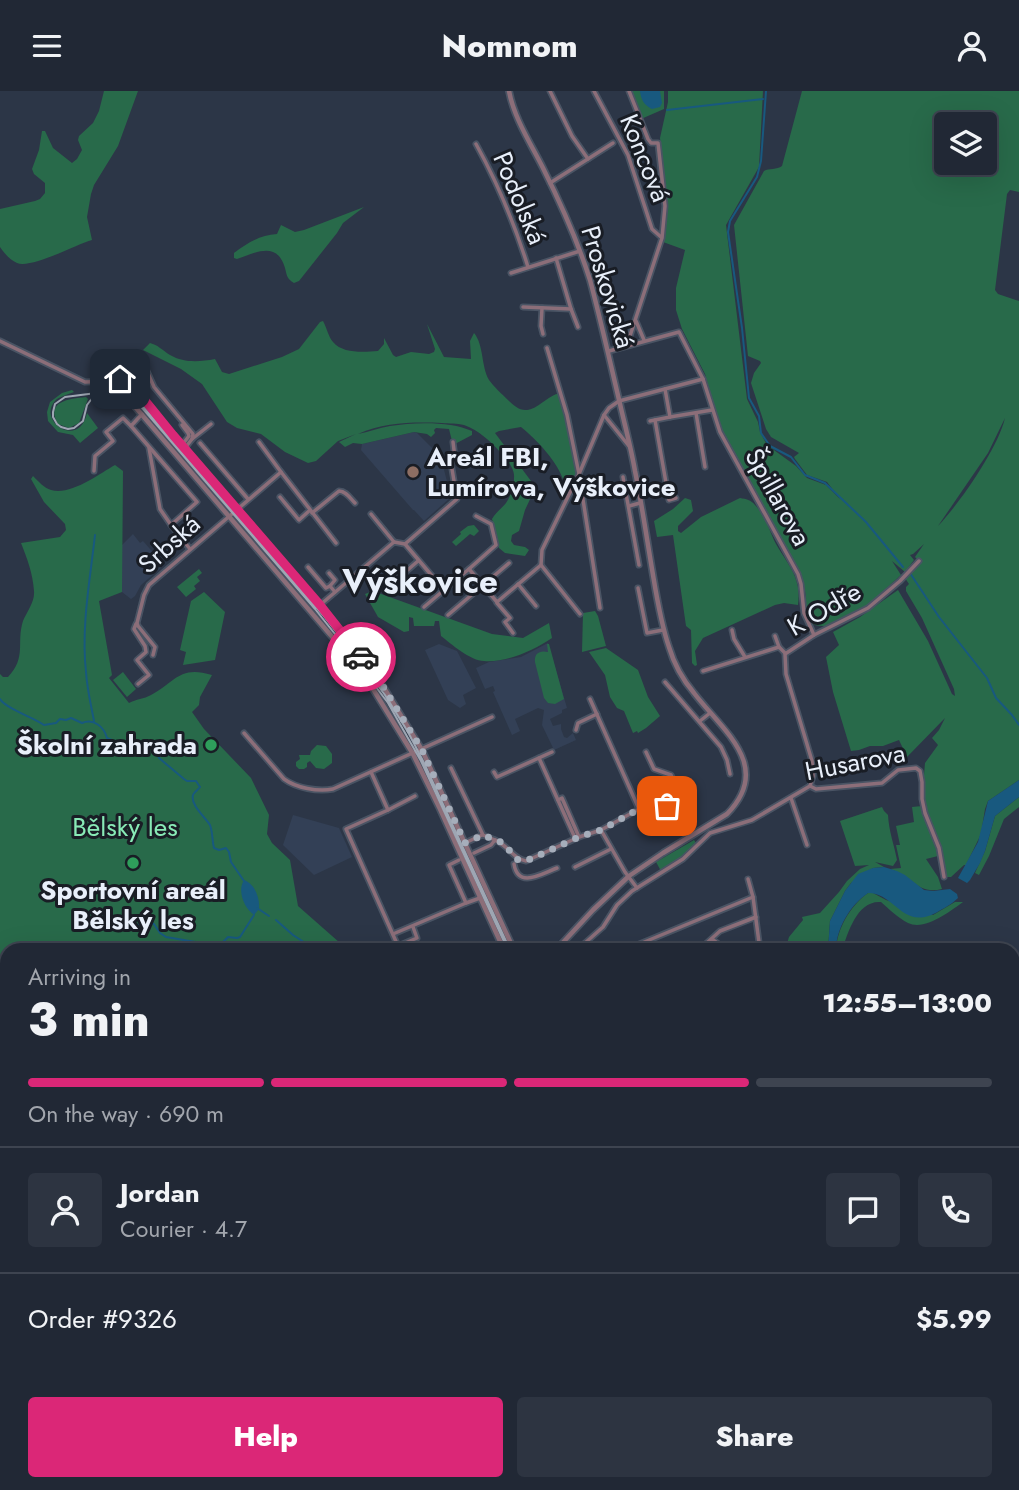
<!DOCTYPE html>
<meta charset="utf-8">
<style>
:root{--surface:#212835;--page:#2d3441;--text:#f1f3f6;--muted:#a2a6ad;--line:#3e4450;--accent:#db2777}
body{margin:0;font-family:Jost,sans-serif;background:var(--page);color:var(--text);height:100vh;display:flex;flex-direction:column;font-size:26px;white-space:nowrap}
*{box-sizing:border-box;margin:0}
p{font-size:23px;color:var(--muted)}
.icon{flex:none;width:38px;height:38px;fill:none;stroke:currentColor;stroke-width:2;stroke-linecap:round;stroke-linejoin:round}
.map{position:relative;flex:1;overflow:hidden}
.drawer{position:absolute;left:0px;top:852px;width:1020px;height:548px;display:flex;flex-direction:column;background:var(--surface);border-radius:21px 21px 0 0;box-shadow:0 7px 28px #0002,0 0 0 2px var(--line)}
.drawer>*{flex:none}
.tools{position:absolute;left:934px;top:21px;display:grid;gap:14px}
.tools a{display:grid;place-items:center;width:63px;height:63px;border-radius:7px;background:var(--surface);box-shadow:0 7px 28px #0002,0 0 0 2px var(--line);font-size:35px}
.pin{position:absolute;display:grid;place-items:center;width:60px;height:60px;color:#fff;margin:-30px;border-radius:14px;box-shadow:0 4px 10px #0006}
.courier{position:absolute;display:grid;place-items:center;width:70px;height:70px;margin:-35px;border:5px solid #db2777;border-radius:50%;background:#fff;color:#222;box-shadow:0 2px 9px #0007}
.summary em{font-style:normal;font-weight:800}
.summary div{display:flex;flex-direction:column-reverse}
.summary{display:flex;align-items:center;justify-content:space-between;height:119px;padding:0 28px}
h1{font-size:46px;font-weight:800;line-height:52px}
.bar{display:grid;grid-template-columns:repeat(4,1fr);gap:10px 7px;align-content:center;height:84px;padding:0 28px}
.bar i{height:9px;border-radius:5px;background:var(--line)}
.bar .current{background:var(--accent)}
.bar p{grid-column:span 4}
.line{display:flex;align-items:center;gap:18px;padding:0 28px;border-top:2px solid var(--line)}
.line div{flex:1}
.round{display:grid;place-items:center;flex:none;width:74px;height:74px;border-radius:7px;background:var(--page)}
.button{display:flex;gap:14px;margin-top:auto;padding:14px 28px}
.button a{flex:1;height:80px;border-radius:7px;background:var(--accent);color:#fff;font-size:28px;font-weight:800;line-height:80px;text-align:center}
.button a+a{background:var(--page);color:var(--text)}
header{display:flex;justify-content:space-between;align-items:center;height:91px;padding:0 28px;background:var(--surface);font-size:32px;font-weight:800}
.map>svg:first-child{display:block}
.built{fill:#334056}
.green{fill:#286a4a;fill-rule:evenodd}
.water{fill:#18597f}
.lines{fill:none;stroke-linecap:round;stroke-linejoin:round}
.stream{stroke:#18597f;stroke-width:2}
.minor-casing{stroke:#4a5464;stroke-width:7}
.tertiary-casing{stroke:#4a5464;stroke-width:8}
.minor{stroke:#8c6e79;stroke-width:3.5}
.tertiary{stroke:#8c6e79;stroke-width:4.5}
.tram{stroke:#9ea6b3;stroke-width:2}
.rail-casing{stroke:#9ea6b3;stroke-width:4.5}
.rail{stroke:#191d25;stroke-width:2;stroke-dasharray:5;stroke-linecap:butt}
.done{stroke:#a6aebb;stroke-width:7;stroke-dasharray:0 12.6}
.route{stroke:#db2777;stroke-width:9}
.education-dot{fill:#8d6e63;stroke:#191d25;stroke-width:2.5}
.leisure-dot{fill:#2e9e5b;stroke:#191d25;stroke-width:2.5}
.labels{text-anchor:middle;stroke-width:6;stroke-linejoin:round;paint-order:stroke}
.street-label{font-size:26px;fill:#e8effa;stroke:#191d25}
.poi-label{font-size:26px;font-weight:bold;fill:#e8effa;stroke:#191d25;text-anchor:start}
.park-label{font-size:26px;fill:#88eab6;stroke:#191d25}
.district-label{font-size:33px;font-weight:bold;fill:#e8effa;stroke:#191d25}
</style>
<header><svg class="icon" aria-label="menu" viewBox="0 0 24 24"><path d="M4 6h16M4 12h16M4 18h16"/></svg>Nomnom<svg class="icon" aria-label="person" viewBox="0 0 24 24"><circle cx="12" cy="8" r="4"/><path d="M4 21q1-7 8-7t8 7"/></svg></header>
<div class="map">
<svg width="1019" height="1399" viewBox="0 0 1019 1399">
<rect width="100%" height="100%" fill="#2c3647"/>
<g class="built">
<path d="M414 341 417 342 443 368 442 371 451 406 424 430 414 419H413L361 359 362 353Z"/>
<path d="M133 443 140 452 143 450 164 474 141 494 135 505 131 508 122 501V454Z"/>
<path d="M548 552 567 617 562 619V622L550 628 553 635 561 633V638L564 646 567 647 573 642 576 649 554 659 542 634 544 619 538 617 515 628 520 640 512 644 493 601 495 600 493 595 485 598 476 577 489 571 521 566Z"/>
<path d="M439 553 457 560 476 597 463 604 466 613 460 617 448 609 425 559Z"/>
<path d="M293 724 339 737 352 766 314 784 283 754Z"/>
<path d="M1013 1337 1019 1346V1399H948L946 1393H1013Z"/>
</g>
<g class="green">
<path d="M104 0H138L118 55 94 94 91 103 87 126 92 149C77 153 31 178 17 172 10 169 4 162 0 156V118L35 110 40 108 45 102V92L34 83 32 78 39 59 42 40H45L53 57 72 72 77 68 82 59 78 49 79 45 93 32 99 20Z"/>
<path d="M631 0H664V18L641 28Z"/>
<path d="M668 0H763L759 76 726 134 747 308 758 331 760 341 767 354 796 375 807 387 826 394 840 408 827 391 807 384 795 368 794 366 799 362 771 346 766 338 751 292 754 282 761 272 760 270 748 265 734 134 764 80C769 77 777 79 782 75L802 0H1019V101L1010 99 1007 103 995 199 998 203 1019 210V689L988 710 985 718 981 743 966 774H964L951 786H946L938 748 929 729 924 709V684L925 672 938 654 932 647 939 639 945 627 907 666 899 649 883 655H870L859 659 851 660 833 601 826 566 839 554 833 541 860 526 898 499 928 550 952 603 955 605 954 598 922 527 906 500V496L909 493 905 487 912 482V480L918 469 915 466 924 453 913 463 910 464 914 469 905 481 892 470 901 484 866 516 825 535C801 536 808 516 805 500 804 495 802 489 800 483L720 338 705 283 682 238 676 219V197L685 159 663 151 667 117 660 47 668 11ZM947 33H985V72H951V73L950 72H947ZM1005 327C998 357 960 412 938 435L988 362Z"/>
<path d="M364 116 343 132 337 142 299 190 294 192C287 188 287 185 285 177 277 150 257 161 237 168L234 167V162C247 152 260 144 277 143L281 134 295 141 304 139Z"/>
<path d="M323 230C327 237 328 245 333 251 343 263 364 261 378 260L384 253V247L393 264 396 266 411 261 429 263 434 261 435 258 427 233 444 266 471 268 470 250 474 242C484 254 481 275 489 289 494 296 502 303 508 309 513 314 520 320 527 319 536 319 549 304 560 302L568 328 577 379 571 394 564 391C558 371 537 349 521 336L499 340 495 342 537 398 534 404H532L525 419 519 440 512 444 511 450 514 454 525 456 529 459 525 465 505 462 499 457 492 428C496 421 501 418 506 412 511 405 514 395 514 387 515 377 507 370 502 363 491 351 479 339 464 334 457 332 449 333 442 332 413 331 385 331 358 343 368 341 379 337 390 335 414 331 451 330 472 340V344L453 354 449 338 436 337 434 339 435 342 431 346 427 343 414 341 362 353 353 352 345 356 339 351 356 343 338 350 316 370 308 372 285 361 261 343 237 337 227 331 202 293 181 278 143 259 150 252C158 254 162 259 170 264 184 272 199 271 215 268L222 281 229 283 282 266 299 258 320 231Z"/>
<path d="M72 299 74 301C67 304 58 306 55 310 37 330 79 359 87 322L98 337 80 352 73 344 58 341 48 330 47 321 50 311 62 302Z"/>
<path d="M86 306 88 308 79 332 69 337 58 333C45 310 69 308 86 306Z"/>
<path d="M115 374 123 380 122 501 99 510 112 584 109 587 129 612C136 608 144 608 151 604 176 590 180 574 212 584L200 606 199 614 192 621 204 638 251 687 269 724 267 743 272 752 290 769 298 815 348 859H7V1226L6 1225 2 1228 0 1226V583L3 586H8C27 566 16 552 23 530 27 520 35 511 34 500 33 483 27 467 21 452L60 446 66 439 65 433 44 411 31 388 33 385C38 390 44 397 51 399 70 405 99 383 115 374Z"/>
<path d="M685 407 691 409 693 420 678 435V440L681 442 701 426 740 407C746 408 751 409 755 414 766 424 769 440 776 453 783 466 794 478 797 492 799 499 799 507 798 514L784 512 775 514 703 547 695 560 697 574 695 575 692 572 691 539 686 535 673 444 657 446 654 430 673 418Z"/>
<path d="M474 434 479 440 474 445 470 443 456 455 452 451 461 443 460 441 468 435Z"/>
<path d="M199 478 202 482 197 486 200 490 194 495 196 498 186 506 177 496Z"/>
<path d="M373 500 492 543 523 547 549 532 552 547C534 559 507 572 484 570 471 570 451 553 441 545L439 530H435L434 535H414L413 527 409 526V540L404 541 378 526 365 503Z"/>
<path d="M204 501 225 521 215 569 183 574 186 561 180 559 191 510Z"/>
<path d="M595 520 598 525 606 555 582 561 583 522Z"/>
<path d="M547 553H549L564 608 555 613 548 612 544 607 535 571C534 562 540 559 548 561Z"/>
<path d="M606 557 638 579 648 606 660 625 646 637 638 642 637 640 633 642 624 620 617 617 610 606 605 584 589 561Z"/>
<path d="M123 581 136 598 127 606 113 589Z"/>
<path d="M317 654 326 655 332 663V672L324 678 316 677 310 670 307 672V676L304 678H299L296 675V671L300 668 299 664H310L311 660Z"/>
<path d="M1019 706V716L1004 728 989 765 979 784 975 782 985 760 995 725Z"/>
<path d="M922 715C925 733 936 747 938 765L926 768 938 786 942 798C917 804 913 785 890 778L901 777 896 754H900L896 735 914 731 912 716Z"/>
<path d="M882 716 884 720 888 724C889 741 894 753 897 769L893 775 875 771 884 776 873 777 851 792 845 800 830 830 828 859H785L789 846 803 829 802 826 820 822 839 801 847 790 860 778 869 774 855 775 840 730Z"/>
<path d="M694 749 696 752 681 767 661 780 656 771Z"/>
<path d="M868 802H873L886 809 933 824 955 811H963C949 821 925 840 908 832 898 827 889 818 881 811 857 809 848 842 842 859H836C837 838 850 815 868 802Z"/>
<path d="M1013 955H1019V1007L1016 1008 1019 1026H1013V1020L1015 1019 1013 1013Z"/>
<path d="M1019 1148V1233L1013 1237V1151Z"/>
<path d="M1019 1243V1338L1013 1330V1248Z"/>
<path d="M0 1323 3 1326 6 1324 7 1325V1367L0 1373Z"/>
<path d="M70 1393H261L258 1396 261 1399H73Z"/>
<path d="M306 1393H377L372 1399H306Z"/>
</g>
<g class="water">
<path d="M640 0H660L662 12 660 16 652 18C644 14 641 9 640 0Z"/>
<path d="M1019 689V706L995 725 985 760 980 772 970 789 967 792 958 787 978 751 988 710Z"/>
<path d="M884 776 897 780 905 784 924 799 933 800 950 798 957 803 958 807C952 813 946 816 939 820 903 842 896 802 868 802 850 814 836 838 836 859H828L830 830 845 800 858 783 873 777Z"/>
<path d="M244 789C255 793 260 807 259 818L254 824C244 817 237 800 244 789Z"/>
</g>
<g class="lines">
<g class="stream">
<path d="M766 0 761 70 757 86 730 130 728 141 742 237 749 307 759 325 761 342 770 355 791 366 805 384 825 392 866 431 903 476"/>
<path d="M667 19 763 8"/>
<path d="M910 482 939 526 987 587 996 607 1012 624 1019 634"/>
<path d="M0 608C6 618 33 626 44 634L56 632 60 628 66 629 71 627 82 632C94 627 104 636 107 647L119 652 122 658 132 652 140 653 143 651 149 652 157 660 159 667 184 688 187 690H196L200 696C198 699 194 701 193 704 190 714 206 727 210 734 213 742 212 750 214 757L219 759 226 757 229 761 231 771 244 790"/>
<path d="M94 630C91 614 87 598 86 581 81 536 90 489 95 444"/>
<path d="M257 817 269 825"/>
<path d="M276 829 293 844 316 859"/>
<path d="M139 833 148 831 154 833 160 842 166 846 219 855 228 846 237 847 240 846 254 824"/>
<path d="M99 1393 100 1399"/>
</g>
<g class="minor-casing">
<g id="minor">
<path d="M550 0 572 45 588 68"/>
<path d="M594 0 628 64 652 138 661 146"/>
<path d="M476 53C497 91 515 134 528 176"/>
<path d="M550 92 613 52"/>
<path d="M556 167 571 218"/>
<path d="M511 182 580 160"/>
<path d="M523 216 571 218 578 236"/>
<path d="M542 217 541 235 543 243"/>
<path d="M636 230 644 249"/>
<path d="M0 250 85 291 113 290"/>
<path d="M627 254 662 147 665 115 658 52H651L648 48 629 0"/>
<path d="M547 257 567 324 579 383 600 517"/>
<path d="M609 260 679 241 703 288 720 341 798 483 801 493 804 522 814 544"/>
<path d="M146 278 154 296 193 343 192 348 185 357"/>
<path d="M696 322 705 376"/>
<path d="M142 323 131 335 197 411 171 434"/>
<path d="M604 324 629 355"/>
<path d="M670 326 712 319"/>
<path d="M655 329 669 409 676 407"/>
<path d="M650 330 670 326 665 298"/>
<path d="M192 348 211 333"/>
<path d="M259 351 281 381"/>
<path d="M200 352 248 408"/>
<path d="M182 354 189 345 188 342 182 334"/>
<path d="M149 357 160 418 171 434 190 458"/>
<path d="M94 380 95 365 113 350 106 341 123 327 131 335"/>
<path d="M623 386 639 474"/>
<path d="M280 406 299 429 309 420"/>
<path d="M629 415 640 412"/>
<path d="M312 422 339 400C346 400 350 407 355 412"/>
<path d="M371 423 394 451"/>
<path d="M405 453 457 408 451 372 455 367 453 351"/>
<path d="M308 476 326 497 330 495 335 501"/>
<path d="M469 478 496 454 491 433 476 425"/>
<path d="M329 482 335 489 330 495"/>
<path d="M518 493 536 515"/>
<path d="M388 496 418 470"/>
<path d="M638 497 647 542 663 539"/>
<path d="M497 512 510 527 505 531 513 542"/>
<path d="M320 514 394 451 405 453 444 499 469 478 497 511 541 474"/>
<path d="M424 516 444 499"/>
<path d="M580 523 541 474 542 459 579 383 604 324 609 317 619 310 703 288"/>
<path d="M448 524 509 472"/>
<path d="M136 533 134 538 145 555 146 561 137 569 149 584 138 593"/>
<path d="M732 539 734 548 745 566"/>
<path d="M775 545 779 556"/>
<path d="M153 564 155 556 138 535 137 532 144 504 149 494 281 381 336 452"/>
<path d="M703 580 779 556 785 562"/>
<path d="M665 591 721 656 727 669 730 683"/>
<path d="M590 608 639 718"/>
<path d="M700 630 710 622"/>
<path d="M576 639 578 632 597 623"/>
<path d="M244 642 284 688C296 697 318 701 333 698L492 626"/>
<path d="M539 667 575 747"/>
<path d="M451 677 483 744 495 749"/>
<path d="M371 681 388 719 346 738 398 855 417 847 413 836"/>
<path d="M494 681 497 686 552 661"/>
<path d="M810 695 813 685 812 670 786 583 785 563 814 544 868 517 900 490 919 470"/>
<path d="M791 707 807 754"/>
<path d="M558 709 562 707 579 746"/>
<path d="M639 718 651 722 682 708 671 684 654 678 646 661"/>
<path d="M388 719 415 705"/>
<path d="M601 739 625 781 637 797"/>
<path d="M465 752 482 744"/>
<path d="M474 762 491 754 495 749C508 754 513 768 526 770L579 746 601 739 639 718"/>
<path d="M459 769 449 774 466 812 480 807"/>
<path d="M514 773C518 798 541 783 557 777"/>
<path d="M575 776 611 758"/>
<path d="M748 788 753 806 760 859"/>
<path d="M393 843 466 812"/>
<path d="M712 848 726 859"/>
<path d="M575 859 585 852 603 836 617 814 632 800 683 768 710 742 752 729 810 695 816 698 882 692 898 679 916 677 920 680 922 691V708L925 722 939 757 944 786"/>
<path d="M625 859 753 806"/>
<path d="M699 859 720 840 756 826"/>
<path d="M1013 1259 1019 1257"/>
<path d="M413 1393 420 1399"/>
<path d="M525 1393 532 1399"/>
<path d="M621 1393V1399"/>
<path d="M687 1393 688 1399"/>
<path d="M381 1399 386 1393"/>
<path d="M392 1399 397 1393"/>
<path d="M490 1399 496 1393"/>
<path d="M579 1399 580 1393"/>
<path d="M599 1399 604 1393"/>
<path d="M889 1399 894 1393"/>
</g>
</g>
<g class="tertiary-casing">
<g id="tertiary">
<path d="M509 0C514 27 531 53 543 77 561 113 578 151 590 189 601 230 610 271 620 313 625 335 631 357 635 380 642 414 647 449 653 484 657 508 661 533 669 556 674 573 683 589 694 602 722 639 774 675 727 723L663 762 629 785 593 819 556 859"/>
<path d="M504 859 440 718 413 663 373 598 334 548 113 290 122 287 129 291 173 344 320 514 381 592 422 659 514 859"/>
<path d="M645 1393V1399"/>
<path d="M656 1393 657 1399"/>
</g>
</g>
<use href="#minor" class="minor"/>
<use href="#tertiary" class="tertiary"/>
<g class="tram">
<path d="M508 859 421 670 388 612 355 568 315 518 132 305 120 301 98 304 93 306 87 314 83 330 74 337 68 338 61 336 57 333 53 326V321L55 313 65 306 120 299 133 304 323 524 357 567 385 604 408 641 424 672 510 859"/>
<path d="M651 1393V1399"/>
</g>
<g class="rail-casing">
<g id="rail">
<path d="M1013 1241 1019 1237"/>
<path d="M862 1399 868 1393"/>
</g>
</g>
<use href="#rail" class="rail"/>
</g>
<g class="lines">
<path class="done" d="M361 566 381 592 422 659 465 752 483 744 503 752 518 769 526 770 579 746 601 739 639 718 651 722 667 715"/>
<path class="route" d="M120 288 130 291 173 344 320 514 361 566"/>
</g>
<circle class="education-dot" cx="413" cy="381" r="7"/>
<g class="leisure-dot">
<circle cx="211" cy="654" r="7"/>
<circle cx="133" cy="772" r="7"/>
</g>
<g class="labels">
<g class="street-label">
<text transform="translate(645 67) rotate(68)" y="9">Koncová</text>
<text transform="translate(520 107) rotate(67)" y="9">Podolská</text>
<text transform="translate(608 196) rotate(73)" y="9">Proskovická</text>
<text transform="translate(778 406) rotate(61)" y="9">Špillarova</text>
<text transform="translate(169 453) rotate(-42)" y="9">Srbská</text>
<text transform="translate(824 518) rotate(-30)" y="9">K Odře</text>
<text transform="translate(855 671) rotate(-11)" y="9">Husarova</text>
</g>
<g class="poi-label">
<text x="427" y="375">Areál FBI,<tspan x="427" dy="30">Lumírova, Výškovice</tspan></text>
<text x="197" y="663" text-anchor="end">Školní zahrada</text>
<text x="133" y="808" text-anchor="middle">Sportovní areál<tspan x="133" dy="30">Bělský les</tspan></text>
</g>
<g class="park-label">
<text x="125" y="745">Bělský les</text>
</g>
<g class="district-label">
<text x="420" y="502">Výškovice</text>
</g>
</g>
</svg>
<div class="tools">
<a><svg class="icon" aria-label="layers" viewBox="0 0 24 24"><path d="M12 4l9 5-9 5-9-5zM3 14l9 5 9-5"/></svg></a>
</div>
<div class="pin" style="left:667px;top:715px;background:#ea580c"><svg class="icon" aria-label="bag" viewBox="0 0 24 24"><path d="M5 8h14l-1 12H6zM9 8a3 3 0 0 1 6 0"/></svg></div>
<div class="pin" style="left:120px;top:288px;background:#1f2937"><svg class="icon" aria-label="home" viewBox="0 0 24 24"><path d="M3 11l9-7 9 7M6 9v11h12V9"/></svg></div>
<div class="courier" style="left:361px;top:566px"><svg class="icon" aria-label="car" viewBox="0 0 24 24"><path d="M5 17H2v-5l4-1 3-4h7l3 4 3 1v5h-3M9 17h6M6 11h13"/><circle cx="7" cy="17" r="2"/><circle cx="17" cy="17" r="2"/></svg></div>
<section class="drawer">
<div class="summary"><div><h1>3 min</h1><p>Arriving in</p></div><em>12:55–13:00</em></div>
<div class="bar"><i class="current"></i><i class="current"></i><i class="current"></i><i></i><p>On the way · 690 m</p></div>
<div class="line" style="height:126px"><a class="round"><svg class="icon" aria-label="person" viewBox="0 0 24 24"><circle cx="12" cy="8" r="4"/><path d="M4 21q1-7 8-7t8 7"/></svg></a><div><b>Jordan</b><p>Courier · 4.7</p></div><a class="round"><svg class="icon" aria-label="chat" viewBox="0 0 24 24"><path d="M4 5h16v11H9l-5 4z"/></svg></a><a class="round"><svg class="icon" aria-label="phone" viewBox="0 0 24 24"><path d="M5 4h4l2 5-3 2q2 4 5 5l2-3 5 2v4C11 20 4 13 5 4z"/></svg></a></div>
<div class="line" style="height:91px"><div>Order #9326</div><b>$5.99</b></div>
<div class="button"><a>Help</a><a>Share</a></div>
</section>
</div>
